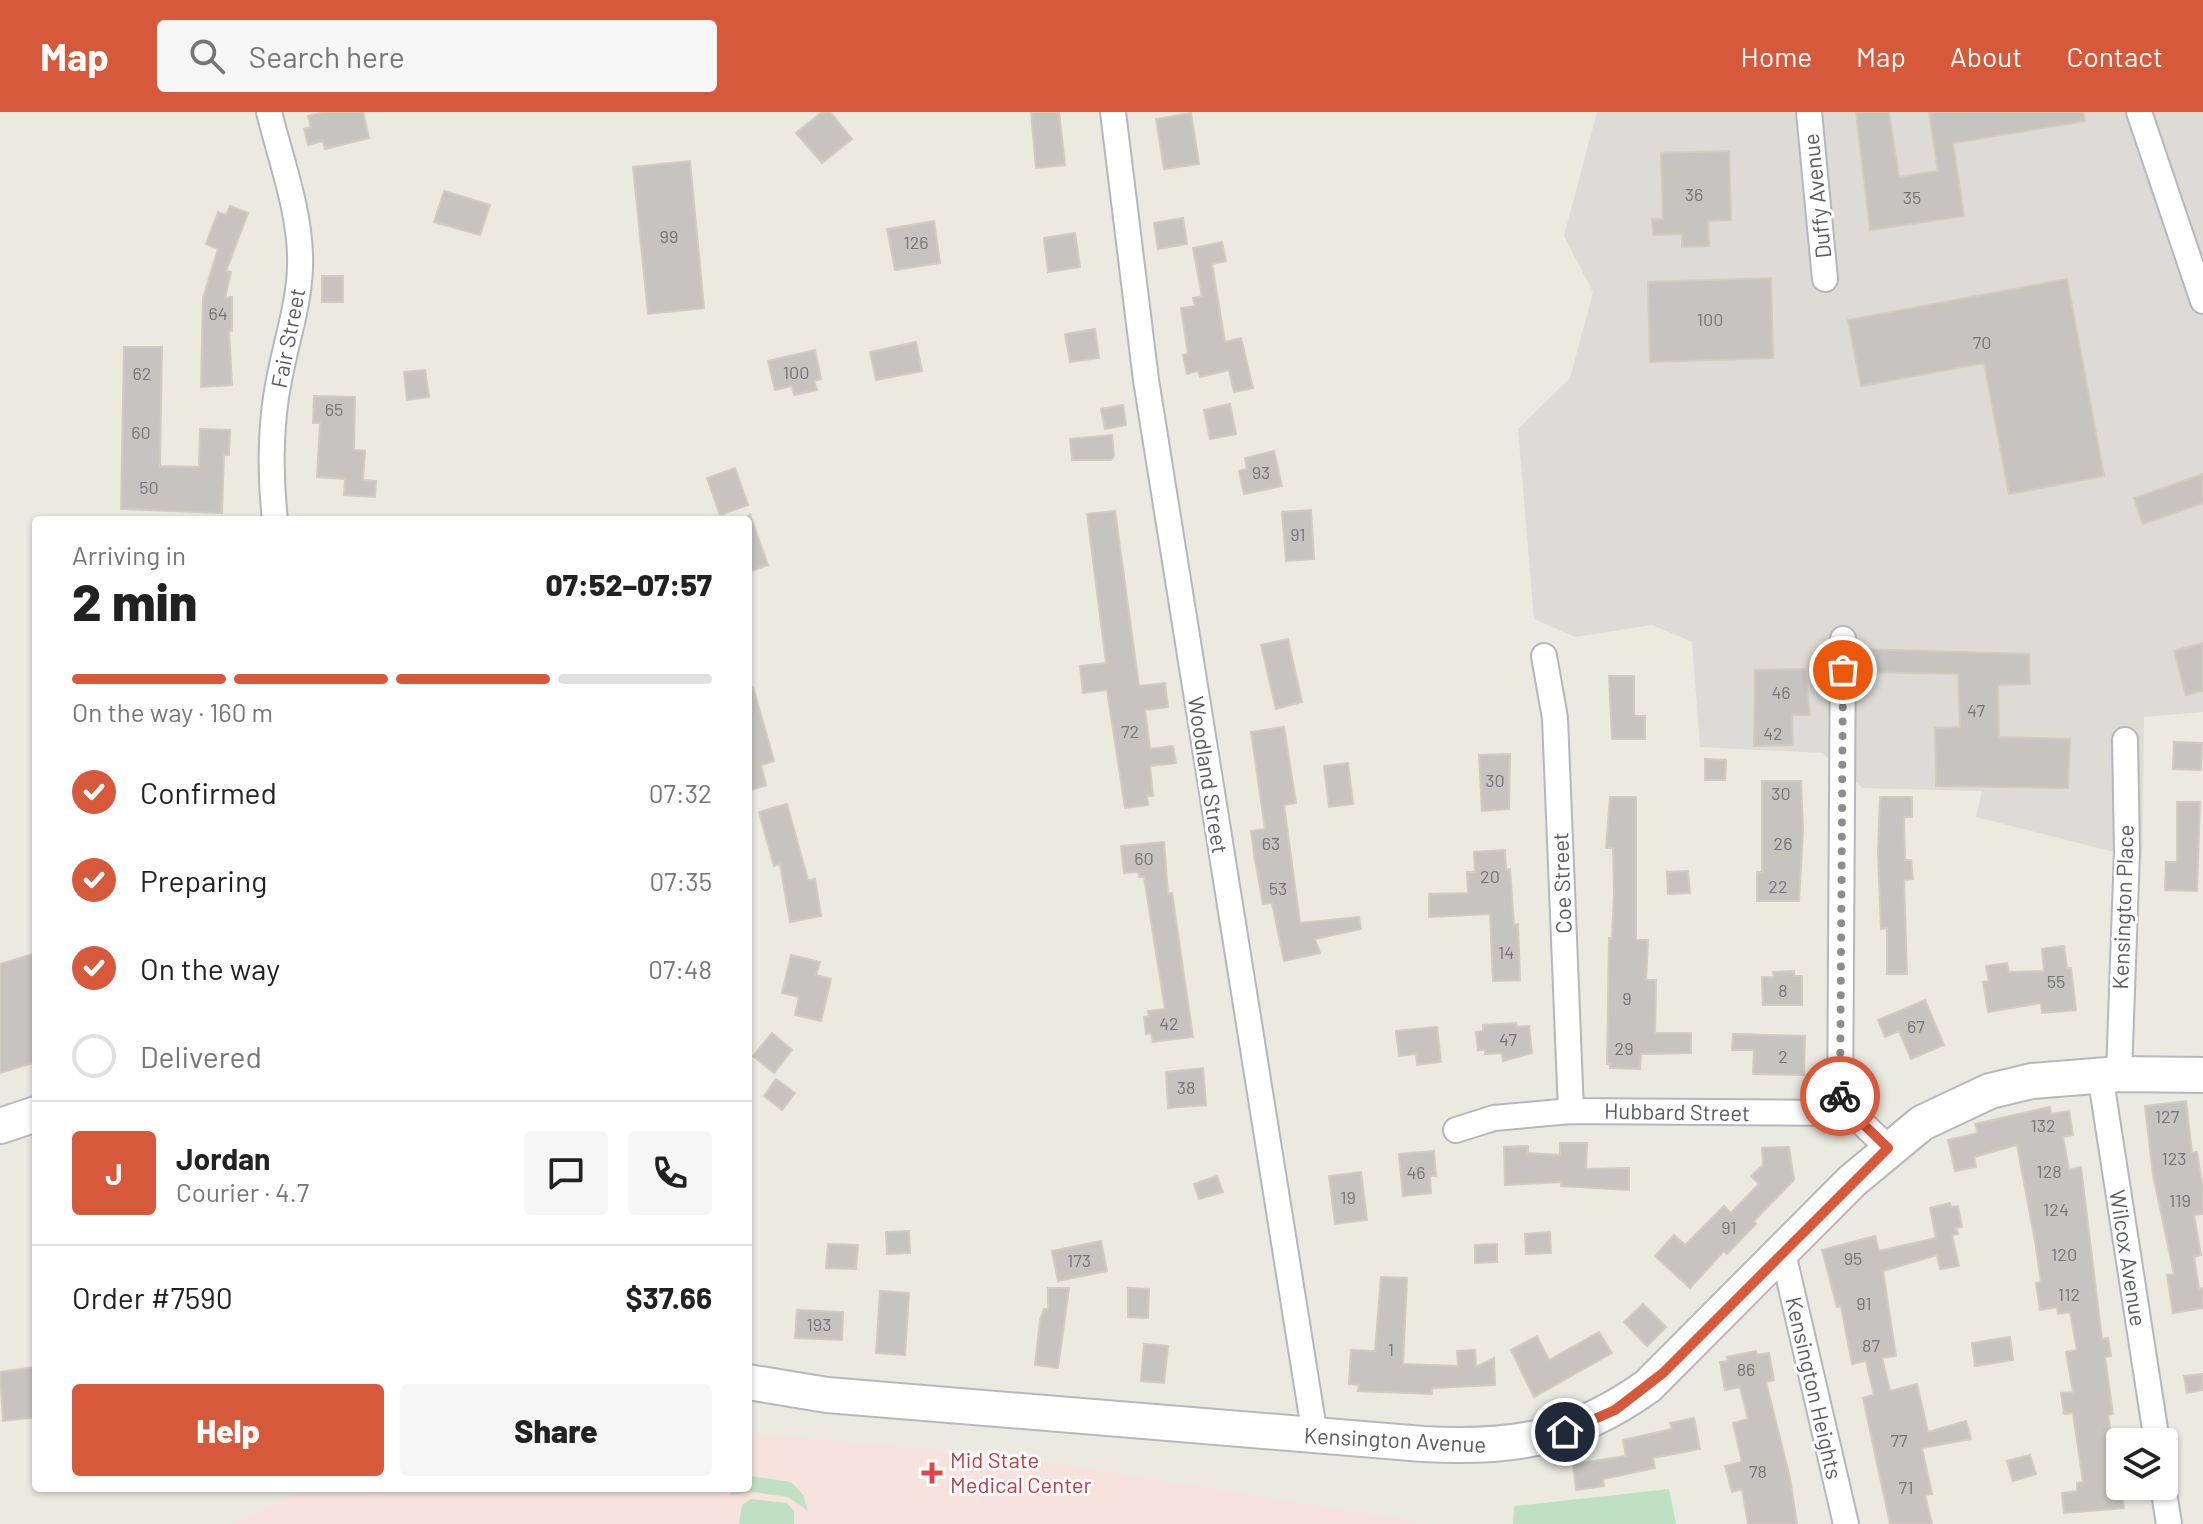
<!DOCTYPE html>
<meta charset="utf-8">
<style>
:root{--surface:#fff;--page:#f6f6f6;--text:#222;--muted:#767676;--line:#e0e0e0;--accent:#d7593b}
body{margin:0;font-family:Barlow,sans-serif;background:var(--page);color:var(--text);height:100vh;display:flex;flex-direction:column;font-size:30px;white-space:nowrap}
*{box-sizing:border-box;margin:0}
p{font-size:26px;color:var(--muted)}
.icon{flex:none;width:44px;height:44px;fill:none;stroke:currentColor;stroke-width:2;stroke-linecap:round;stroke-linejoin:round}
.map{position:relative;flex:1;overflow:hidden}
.details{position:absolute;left:32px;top:404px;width:720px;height:976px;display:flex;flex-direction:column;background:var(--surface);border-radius:8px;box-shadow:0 2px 6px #0004}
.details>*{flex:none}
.tools{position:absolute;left:2106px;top:1316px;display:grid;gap:16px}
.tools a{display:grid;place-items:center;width:72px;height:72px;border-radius:8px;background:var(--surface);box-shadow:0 2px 6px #0004;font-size:40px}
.pin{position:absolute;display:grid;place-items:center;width:68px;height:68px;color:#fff;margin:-34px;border:4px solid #fff;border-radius:50%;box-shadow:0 2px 8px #0007}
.courier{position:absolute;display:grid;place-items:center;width:80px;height:80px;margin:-40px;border:6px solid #d7593b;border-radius:50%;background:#fff;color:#222;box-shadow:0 2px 10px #0007}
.summary em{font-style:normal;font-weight:800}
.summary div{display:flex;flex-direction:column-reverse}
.summary{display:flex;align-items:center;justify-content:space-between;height:136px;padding:0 40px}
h1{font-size:52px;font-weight:800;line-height:60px}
.bar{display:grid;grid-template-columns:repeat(4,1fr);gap:12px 8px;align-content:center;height:96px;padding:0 40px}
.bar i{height:10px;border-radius:6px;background:var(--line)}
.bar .current{background:var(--accent)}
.bar p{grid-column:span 4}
.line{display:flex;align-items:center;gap:20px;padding:0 40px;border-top:2px solid var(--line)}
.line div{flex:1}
.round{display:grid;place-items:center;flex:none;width:84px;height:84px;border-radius:8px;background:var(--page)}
ol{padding:0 40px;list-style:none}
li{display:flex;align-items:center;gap:24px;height:88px}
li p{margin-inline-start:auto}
li .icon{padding:8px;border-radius:50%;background:var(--accent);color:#fff;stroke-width:4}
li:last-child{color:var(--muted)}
li i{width:44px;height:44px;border:4px solid var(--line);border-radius:50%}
.action{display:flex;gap:16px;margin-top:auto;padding:16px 40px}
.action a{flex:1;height:92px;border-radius:8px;background:var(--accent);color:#fff;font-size:32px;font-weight:800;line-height:92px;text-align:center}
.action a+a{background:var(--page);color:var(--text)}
header{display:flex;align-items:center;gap:48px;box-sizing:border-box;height:112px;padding:0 40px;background:var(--accent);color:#fff}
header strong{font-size:38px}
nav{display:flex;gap:44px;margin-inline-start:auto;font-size:28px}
.search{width:560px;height:72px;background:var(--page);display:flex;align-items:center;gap:20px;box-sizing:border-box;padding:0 28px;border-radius:8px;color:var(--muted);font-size:30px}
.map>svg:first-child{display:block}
.industrial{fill:#dcdbd5}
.medical{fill:#f7e2dd}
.green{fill:#bfe0c3}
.building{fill:#c6c4be;stroke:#cfccc0;stroke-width:2}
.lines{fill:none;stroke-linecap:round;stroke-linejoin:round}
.street-casing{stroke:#b6b7bc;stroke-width:28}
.secondary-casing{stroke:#b6b8be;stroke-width:38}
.street{stroke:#fff;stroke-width:24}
.secondary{stroke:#fff;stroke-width:34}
.done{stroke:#8c8d8d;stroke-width:8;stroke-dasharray:0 14.4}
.route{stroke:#d7593b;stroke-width:10}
.health-dot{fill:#e0444e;stroke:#fff;stroke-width:3}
.labels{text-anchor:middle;stroke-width:6;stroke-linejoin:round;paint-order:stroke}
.number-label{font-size:18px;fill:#747578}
.street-label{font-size:22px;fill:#595b60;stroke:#fff}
.health-label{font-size:22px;fill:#be3a42;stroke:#fff;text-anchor:start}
</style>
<header>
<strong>Map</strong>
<div class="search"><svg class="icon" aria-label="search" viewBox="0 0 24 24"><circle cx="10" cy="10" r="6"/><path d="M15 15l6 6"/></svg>Search here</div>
<nav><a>Home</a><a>Map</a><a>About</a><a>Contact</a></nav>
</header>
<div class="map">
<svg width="2203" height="1412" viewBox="0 0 2203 1412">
<rect width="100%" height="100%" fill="#ebeae1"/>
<path class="industrial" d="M1597 0H2203V600L2144 605 2142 747 1976 705 1982 679 1863 676 1822 641 1700 635 1692 530 1652 513 1575 525 1534 507 1518 317 1570 266 1593 180 1564 124Z"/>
<path class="medical" d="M748 1321 1023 1346 1430 1412H233L305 1376H748Z"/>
<g class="green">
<path d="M749 1364 791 1370 803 1383 808 1399 788 1385 754 1380 730 1383 733 1376H748Z"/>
<path d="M1669 1377 1676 1412H1513L1514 1394Z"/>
<path d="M751 1387 787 1391 794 1399V1412H739L742 1393Z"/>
</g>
<g class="building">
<path d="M324 0H363L369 26 325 37 323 29 308 33 304 17 311 15 308 4Z"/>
<path d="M822 0H830L852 27 822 51 796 21Z"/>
<path d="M1031 0H1059L1065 53 1036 56Z"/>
<path d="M1856 0H1889L1899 65 1938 59 1929 0H2084L2085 9 1953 31 1964 104 1870 118Z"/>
<path d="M1191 1 1199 52 1164 57 1156 7Z"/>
<path d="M1729 39 1731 108 1708 109 1709 134 1682 135V122L1653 123 1652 107H1663L1661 41Z"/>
<path d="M690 49 704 196 648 202 633 55Z"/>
<path d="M444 79 490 93 480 123 434 110Z"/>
<path d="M230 94 248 101 226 159 231 160 225 186 232 185V219H229L232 273 201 275 203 186 218 137 206 132 218 100 226 103Z"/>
<path d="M1183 106 1187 132 1158 137 1154 111Z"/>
<path d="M934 109 940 151 895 158 887 117Z"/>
<path d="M1075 121 1080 155 1048 160 1044 126Z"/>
<path d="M1222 130 1226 149 1212 152 1225 230 1241 226 1253 276 1234 280 1229 258 1200 265 1198 259 1187 262 1183 243 1188 242 1181 196 1195 194 1193 186 1202 184 1193 136Z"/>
<rect x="322" y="164" width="21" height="26"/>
<path d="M1771 166 1773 246 1650 250 1648 170Z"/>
<path d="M2067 167 2104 364 2009 382 1984 251 1861 274 1848 208Z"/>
<path d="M1095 217 1099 246 1070 250 1065 222Z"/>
<path d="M916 230 922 259 876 268 870 240Z"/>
<path d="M124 235H162L160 354 199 355 200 317 230 318 229 343H224L222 401 121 397Z"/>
<path d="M815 238 821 267 814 269 817 278 794 283 792 274 775 278 768 249Z"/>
<path d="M425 258 429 285 407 288 404 260Z"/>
<path d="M314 284 355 285 354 338 365 339 363 368 376 369 375 385 344 383 345 367 317 365 320 311H313Z"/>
<path d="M1230 292 1236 322 1210 327 1204 298Z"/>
<path d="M1123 293 1126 313 1105 317 1101 297Z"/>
<path d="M1112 323 1114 344 1111 348H1072L1070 327Z"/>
<path d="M1274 339 1282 374 1244 382 1239 359 1247 357 1245 346Z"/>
<path d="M735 356 748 393 720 403 707 366Z"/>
<path d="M2203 362V391L2143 412 2134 386Z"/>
<path d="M1311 398 1314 447 1286 449 1282 400Z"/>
<path d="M1115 399 1139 574 1165 571 1168 595 1145 598 1150 637 1173 634 1176 651 1150 654 1153 684H1147L1148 693 1125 696 1107 578 1083 581 1080 554 1106 551 1087 402Z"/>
<path d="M750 403 768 453 748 460V404Z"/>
<path d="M1288 527 1302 590 1276 597 1261 533Z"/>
<path d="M2203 531V579L2186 583 2174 539Z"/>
<path d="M1858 537 2029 542 2030 572 1998 573 1999 625 2070 627 2068 676 1936 674 1935 616 1960 615 1958 562 1858 560Z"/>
<path d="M1805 557 1810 603H1792L1793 633 1754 634 1755 558Z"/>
<path d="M1609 564H1634V604H1645V627H1612Z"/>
<path d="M753 575 774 649 761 653 766 673 748 679V576Z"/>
<path d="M1284 615 1296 691 1284 693 1300 811 1359 805 1361 817 1315 827 1320 841 1284 849 1272 791 1263 792 1255 748 1251 719 1265 717 1251 620Z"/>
<path d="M2174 630 2202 631 2201 658 2173 657Z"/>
<path d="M1510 642 1509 697 1482 699 1479 643Z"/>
<path d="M1705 647 1726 648 1725 668H1705Z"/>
<path d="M1348 651 1353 692 1329 695 1324 654Z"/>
<path d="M1762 669H1801L1803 718 1799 789H1757V760H1762Z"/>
<path d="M1610 685H1636V828H1648L1646 868H1656L1655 921H1691V941L1641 942 1640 957 1610 956V952H1607L1609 826H1612L1614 780 1613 736H1606Z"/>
<path d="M1880 685H1912V705H1904L1905 748H1911L1913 767 1904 768 1907 862H1887V816L1881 817 1878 741Z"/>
<path d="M2177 690H2200L2197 779 2165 778 2166 750H2177Z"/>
<path d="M787 692 808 768 815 767 821 804 790 810 780 752 774 754 759 700Z"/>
<path d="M1164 730 1168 782 1172 781 1193 925 1153 930 1151 921 1146 922 1144 905 1149 904 1148 899 1165 897 1144 765H1139L1138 760 1124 761 1121 734Z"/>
<path d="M1505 738 1506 758 1510 757 1514 813 1518 812 1520 868 1493 869 1490 802 1429 805V782L1468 781 1467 760H1475L1474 740Z"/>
<path d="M1688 759 1690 781 1668 782 1667 760Z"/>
<path d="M2064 834 2067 856H2071L2076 898 2042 901 2041 891 1988 900 1983 870 1989 869 1986 854 2007 851 2009 860 2044 859 2042 837Z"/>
<path d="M36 841V950L0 961V852Z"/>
<path d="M791 843 820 850 816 863 831 867 821 909 795 903 799 885 782 881Z"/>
<path d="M1794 859V864H1802V893H1763L1762 865H1774L1773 860Z"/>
<path d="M1925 888 1944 933 1911 947 1899 919 1885 925 1878 908Z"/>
<path d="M1516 911 1517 915 1529 914 1532 941 1503 949 1502 941 1485 942V938H1478L1476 920 1483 919V913Z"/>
<path d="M1437 915 1441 950 1417 953 1416 942 1399 944 1396 919Z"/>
<path d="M772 921 792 938 774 961 753 944Z"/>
<path d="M1733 922 1805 924 1804 963 1753 962 1754 938H1732Z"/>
<path d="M1203 956 1206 993 1168 996 1166 960Z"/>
<path d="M776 967 795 981 782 998 764 984Z"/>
<path d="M2186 989 2192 1041 2197 1040 2203 1077V1102L2194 1103 2201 1143 2194 1145 2199 1177 2203 1176V1196L2173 1201 2167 1163 2174 1162 2153 1063 2145 994Z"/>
<path d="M2050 995 2051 1002 2069 999 2073 1023 2063 1025 2069 1058 2081 1055 2102 1227 2108 1226 2111 1244 2105 1245 2113 1302 2108 1303 2124 1396 2064 1401 2062 1381 2077 1379V1371L2083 1370 2073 1301 2064 1302 2061 1281 2073 1280 2066 1240 2077 1238 2070 1200 2058 1202 2057 1195 2040 1198 2036 1171 2041 1170 2036 1135 2017 1033 1974 1045 1976 1055 1955 1059 1948 1028 1978 1021 1975 1012Z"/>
<path d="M1560 1031H1587L1586 1057 1629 1056V1078L1561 1074V1070L1505 1073 1504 1035 1528 1034V1041L1560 1043Z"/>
<path d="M1789 1035 1794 1068 1754 1109 1756 1112 1727 1142 1724 1139 1690 1176 1655 1144 1674 1123 1685 1133 1724 1094 1731 1101 1759 1072 1751 1064 1763 1053 1762 1036Z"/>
<path d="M1434 1039 1436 1064H1430L1431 1081 1403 1084 1399 1042Z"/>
<path d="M1361 1060 1367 1108 1335 1112 1329 1064Z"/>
<path d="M1217 1064 1223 1080 1199 1087 1194 1072Z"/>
<path d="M1950 1091 1951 1095 1958 1094 1962 1115 1956 1116 1958 1122 1952 1123 1959 1154 1940 1157 1937 1143 1883 1159 1896 1244 1882 1246 1890 1279 1917 1272 1928 1320 1966 1309 1971 1327 1922 1336 1932 1382 1925 1383 1932 1412H1890L1863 1286 1874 1283 1866 1249 1852 1252 1841 1194 1837 1195 1822 1138 1875 1124 1879 1139 1936 1126 1930 1096Z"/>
<path d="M909 1119 910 1141 887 1142 886 1120Z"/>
<path d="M1550 1120 1551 1141 1526 1142 1525 1122Z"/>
<path d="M1101 1129 1107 1159 1058 1169 1052 1139Z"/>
<path d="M828 1132 858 1133 856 1157 826 1156Z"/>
<path d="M1497 1132V1150L1475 1151V1133Z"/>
<path d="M1381 1165 1407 1166 1403 1252 1458 1254 1457 1239 1475 1238 1476 1255 1494 1246 1495 1273 1432 1276V1282L1358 1279 1359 1273 1349 1272 1351 1238 1375 1239Z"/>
<path d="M1048 1176H1069L1058 1256 1035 1253 1040 1208 1044 1197H1048Z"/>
<path d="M1128 1176 1149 1177 1148 1206 1128 1205Z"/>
<path d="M880 1179 909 1181 905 1243 876 1241Z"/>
<path d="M1643 1192 1666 1215 1647 1234 1624 1210Z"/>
<path d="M797 1198 843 1200 842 1228 795 1226Z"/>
<path d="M1599 1220 1612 1241 1534 1285 1511 1238 1537 1224 1549 1248Z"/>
<path d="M2010 1225 2013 1248 1975 1254 1972 1231Z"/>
<path d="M1144 1232 1168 1234 1164 1271 1141 1269Z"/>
<path d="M1756 1239 1757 1243 1769 1241 1774 1268 1766 1270 1790 1366 1797 1412H1748L1742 1377 1732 1380 1725 1354 1742 1350 1733 1311 1748 1307 1740 1275 1725 1278 1720 1250 1728 1249 1727 1245Z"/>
<path d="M36 1255V1305L3 1309 0 1260Z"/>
<path d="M2203 1262V1278L2187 1281 2184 1264Z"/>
<path d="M1694 1306 1700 1337 1653 1346 1655 1356 1603 1367 1604 1374 1576 1378 1573 1352 1626 1344 1623 1328 1672 1317 1670 1311Z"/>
<path d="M2030 1343 2036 1362 2013 1369 2007 1349Z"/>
</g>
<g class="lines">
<g class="street-casing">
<g id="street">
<path d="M269 0C281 49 302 104 300 155 299 193 286 230 279 268 270 312 270 364 275 408"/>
<path d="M1113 0 1146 268 1315 1324"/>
<path d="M1809 0 1825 167"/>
<path d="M2139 0 2203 189"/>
<path d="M1544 544 1555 606 1571 999"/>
<path d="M2100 962 2157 1330"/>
<path d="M2119 962 2127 739 2125 628"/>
<path d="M1840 1001 1843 527"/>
<path d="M1456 1018 1494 1006 1571 999 1840 1001 1859 1008 1888 1036"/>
<path d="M1783 1141 1846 1412"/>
<path d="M2163 1374 2169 1412"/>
</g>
</g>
<g class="secondary-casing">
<g id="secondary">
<path d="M0 1014 36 1002"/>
<path d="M748 1270 827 1283 1423 1332C1513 1337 1574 1327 1648 1274L1852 1069 1922 1011 1990 979 2032 969 2119 962 2203 963"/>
</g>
</g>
<use href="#street" class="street"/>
<use href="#secondary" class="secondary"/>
</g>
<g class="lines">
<path class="done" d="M1840 984 1843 558"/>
<path class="route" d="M1565 1320 1615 1298 1663 1261 1888 1036 1859 1008 1840 1001V984"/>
</g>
<path class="health-dot" d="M928 1349h8v8h8v8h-8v8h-8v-8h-8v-8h8z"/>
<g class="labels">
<g class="number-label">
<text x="1694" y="89">36</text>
<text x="1912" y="92">35</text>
<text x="669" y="131">99</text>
<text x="916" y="137">126</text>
<text x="218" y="208">64</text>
<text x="1710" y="214">100</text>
<text x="1982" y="237">70</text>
<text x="796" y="267">100</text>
<text x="142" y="268">62</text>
<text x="334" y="304">65</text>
<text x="141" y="327">60</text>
<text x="1261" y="367">93</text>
<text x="149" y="382">50</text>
<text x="1298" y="429">91</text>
<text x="1781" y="587">46</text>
<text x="1976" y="605">47</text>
<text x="1130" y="626">72</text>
<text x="1773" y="628">42</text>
<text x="1495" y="675">30</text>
<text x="1781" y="688">30</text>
<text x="1271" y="738">63</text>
<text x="1783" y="738">26</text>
<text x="1144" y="753">60</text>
<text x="1490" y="771">20</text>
<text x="1778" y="781">22</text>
<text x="1278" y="783">53</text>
<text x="1506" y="847">14</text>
<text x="2056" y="876">55</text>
<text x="1783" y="885">8</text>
<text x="1627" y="893">9</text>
<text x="1169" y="918">42</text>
<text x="1916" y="921">67</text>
<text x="1508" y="934">47</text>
<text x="1624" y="943">29</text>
<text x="1783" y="951">2</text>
<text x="1186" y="982">38</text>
<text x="2167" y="1011">127</text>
<text x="2043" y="1020">132</text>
<text x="2174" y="1053">123</text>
<text x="2049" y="1066">128</text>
<text x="1416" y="1067">46</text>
<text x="1348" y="1092">19</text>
<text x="2180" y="1095">119</text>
<text x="2056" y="1104">124</text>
<text x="1729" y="1122">91</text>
<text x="2064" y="1149">120</text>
<text x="1853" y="1153">95</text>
<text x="1079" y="1155">173</text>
<text x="2069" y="1189">112</text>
<text x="1864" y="1198">91</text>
<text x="819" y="1219">193</text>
<text x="1871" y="1240">87</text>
<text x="1391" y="1244">1</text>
<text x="1746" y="1264">86</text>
<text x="1899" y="1335">77</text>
<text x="1758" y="1366">78</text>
<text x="1906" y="1382">71</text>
</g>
<g class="street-label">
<text transform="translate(1817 84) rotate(-96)" y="8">Duffy Avenue</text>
<text transform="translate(288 226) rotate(-79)" y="8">Fair Street</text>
<text transform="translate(1208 663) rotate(81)" y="8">Woodland Street</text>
<text transform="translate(1562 771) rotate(-92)" y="8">Coe Street</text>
<text transform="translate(2123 795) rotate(-88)" y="8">Kensington Place</text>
<text transform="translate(1677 1000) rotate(1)" y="8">Hubbard Street</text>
<text transform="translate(2128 1146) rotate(81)" y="8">Wilcox Avenue</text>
<text transform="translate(1814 1276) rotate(77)" y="8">Kensington Heights</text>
<text transform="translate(1395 1328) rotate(3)" y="8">Kensington Avenue</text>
</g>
<g class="health-label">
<text x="950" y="1356">Mid State<tspan x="950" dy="25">Medical Center</tspan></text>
</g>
</g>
</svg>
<div class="tools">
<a><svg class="icon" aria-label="layers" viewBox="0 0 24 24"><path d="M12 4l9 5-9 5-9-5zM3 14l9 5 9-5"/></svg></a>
</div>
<div class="pin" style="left:1843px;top:558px;background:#ea580c"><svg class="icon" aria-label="bag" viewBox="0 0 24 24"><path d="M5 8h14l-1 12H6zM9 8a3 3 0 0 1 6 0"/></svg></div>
<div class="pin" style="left:1565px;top:1320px;background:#1f2937"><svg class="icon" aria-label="home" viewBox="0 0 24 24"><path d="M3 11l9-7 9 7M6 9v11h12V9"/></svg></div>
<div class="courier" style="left:1840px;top:984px"><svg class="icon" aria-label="bike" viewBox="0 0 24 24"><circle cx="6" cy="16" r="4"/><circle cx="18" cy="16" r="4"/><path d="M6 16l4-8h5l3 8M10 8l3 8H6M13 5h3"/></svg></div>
<section class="details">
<div class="summary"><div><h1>2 min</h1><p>Arriving in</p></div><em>07:52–07:57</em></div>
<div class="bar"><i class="current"></i><i class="current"></i><i class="current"></i><i></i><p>On the way · 160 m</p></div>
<ol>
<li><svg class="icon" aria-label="check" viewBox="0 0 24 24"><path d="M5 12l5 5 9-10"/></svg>Confirmed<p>07:32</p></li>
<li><svg class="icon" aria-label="check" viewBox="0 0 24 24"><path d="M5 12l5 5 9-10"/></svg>Preparing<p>07:35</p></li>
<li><svg class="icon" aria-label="check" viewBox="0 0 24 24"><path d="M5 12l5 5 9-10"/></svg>On the way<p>07:48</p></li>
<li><i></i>Delivered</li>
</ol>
<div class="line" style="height:144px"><b class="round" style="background:var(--accent);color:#fff">J</b><div><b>Jordan</b><p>Courier · 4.7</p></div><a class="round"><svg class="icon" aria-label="chat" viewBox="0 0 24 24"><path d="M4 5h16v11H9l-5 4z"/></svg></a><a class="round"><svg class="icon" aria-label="phone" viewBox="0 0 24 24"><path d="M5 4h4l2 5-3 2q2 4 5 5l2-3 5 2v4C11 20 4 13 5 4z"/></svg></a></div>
<div class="line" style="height:104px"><div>Order #7590</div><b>$37.66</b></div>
<div class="action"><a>Help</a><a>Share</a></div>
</section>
</div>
